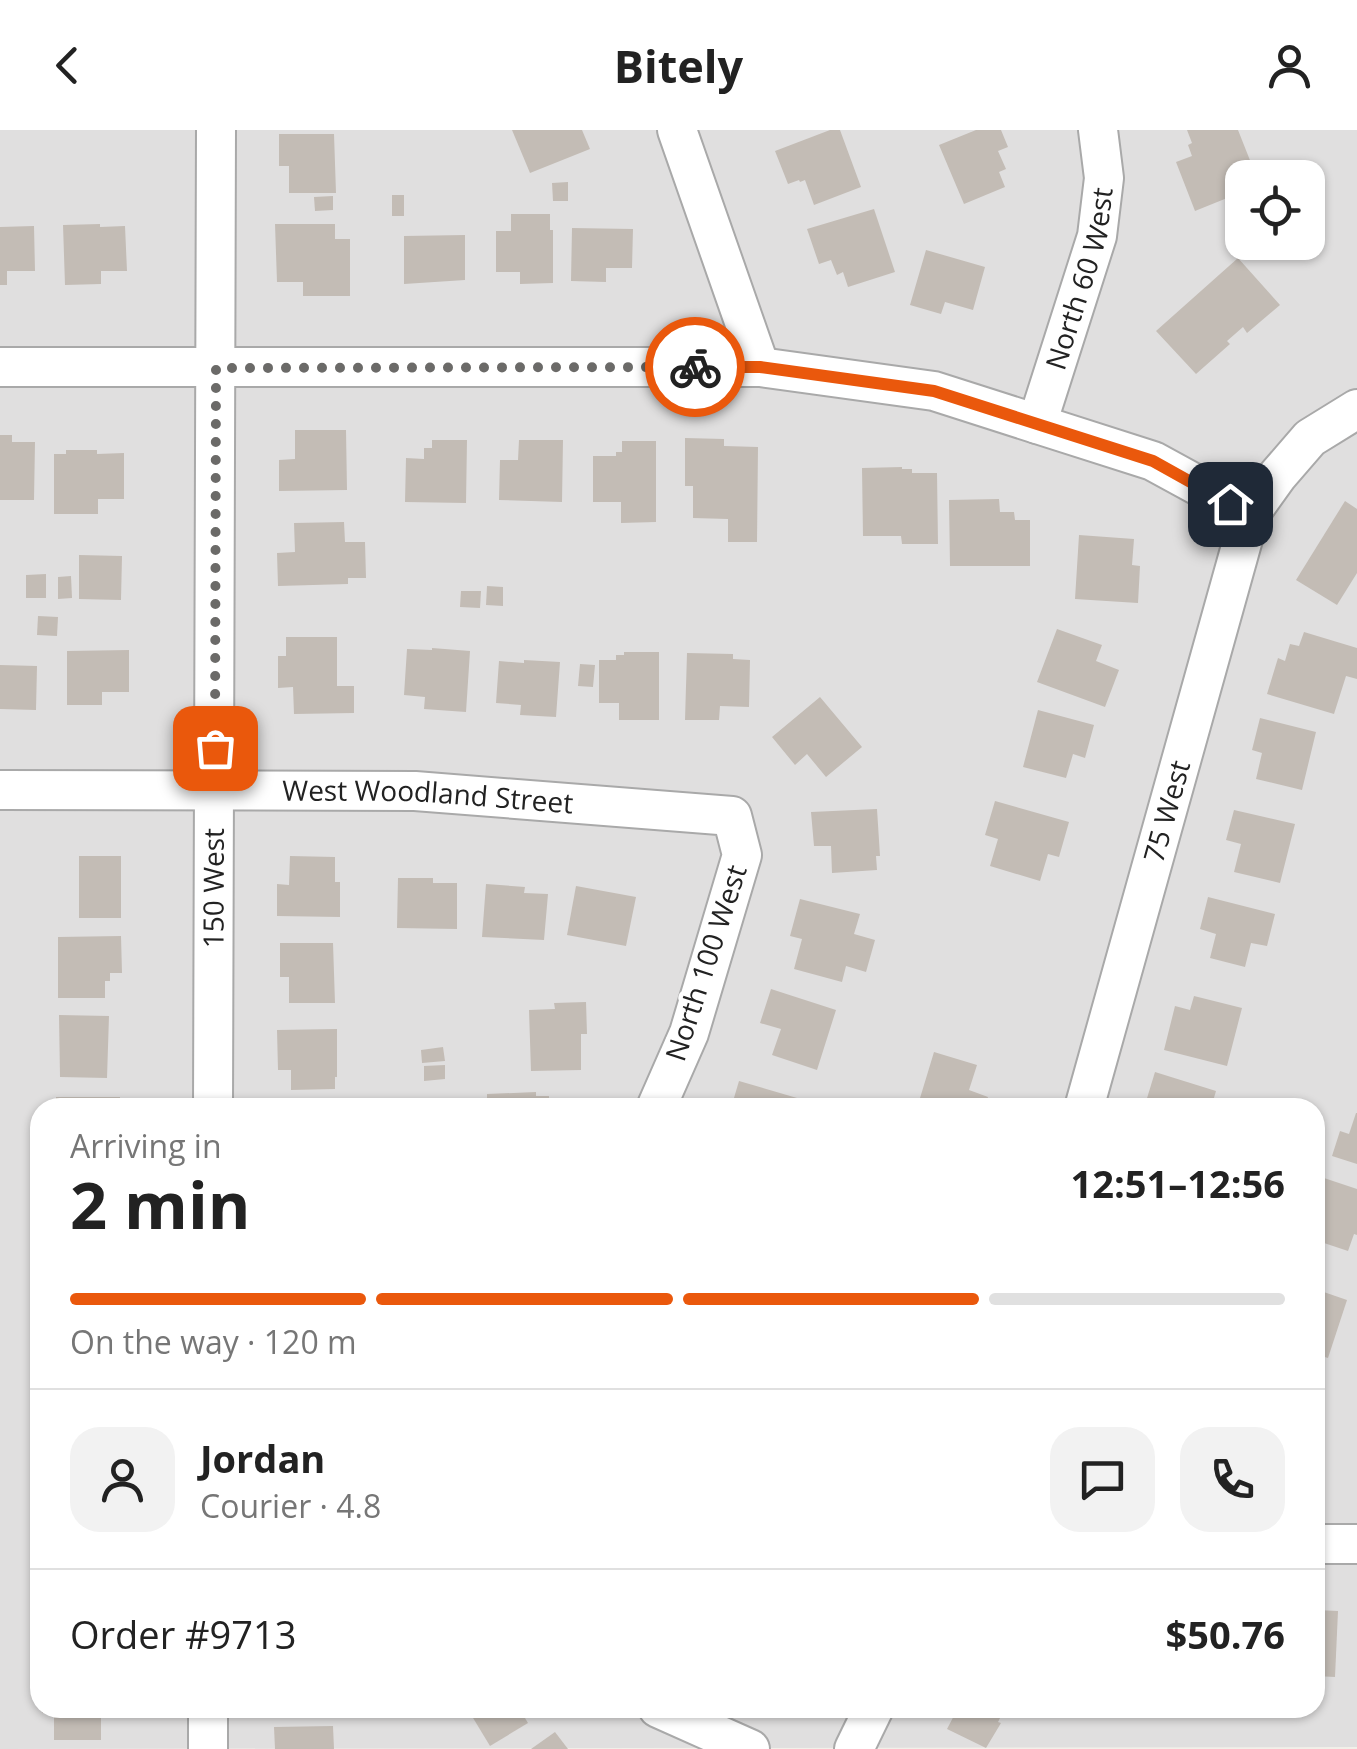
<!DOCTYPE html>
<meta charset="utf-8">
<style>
:root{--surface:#fff;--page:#f2f2f2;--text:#222;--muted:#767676;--line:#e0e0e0;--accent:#ea580c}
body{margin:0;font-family:"Open Sans",sans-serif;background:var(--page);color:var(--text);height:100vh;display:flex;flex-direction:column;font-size:38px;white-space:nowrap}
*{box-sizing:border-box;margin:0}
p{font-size:32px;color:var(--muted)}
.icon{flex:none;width:55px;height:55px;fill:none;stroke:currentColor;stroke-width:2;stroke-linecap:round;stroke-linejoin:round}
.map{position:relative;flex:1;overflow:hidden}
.sheet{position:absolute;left:30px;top:968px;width:1295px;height:620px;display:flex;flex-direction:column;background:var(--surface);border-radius:30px;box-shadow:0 2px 8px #0004}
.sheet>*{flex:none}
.tools{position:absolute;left:1225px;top:30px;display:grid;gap:20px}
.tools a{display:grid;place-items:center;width:100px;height:100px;border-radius:20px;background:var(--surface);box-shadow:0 2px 8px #0004;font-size:50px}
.pin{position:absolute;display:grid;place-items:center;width:85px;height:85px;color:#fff;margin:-42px;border-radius:20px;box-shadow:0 5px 15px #0006}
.courier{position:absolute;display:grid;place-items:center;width:100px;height:100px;margin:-50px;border:8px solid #ea580c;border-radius:50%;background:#fff;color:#222;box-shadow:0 2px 12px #0007}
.head em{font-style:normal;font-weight:700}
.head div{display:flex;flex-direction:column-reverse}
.head{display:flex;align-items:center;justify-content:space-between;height:170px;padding:0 40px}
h1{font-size:65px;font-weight:700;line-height:75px}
.bar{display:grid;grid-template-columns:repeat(4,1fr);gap:15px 10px;align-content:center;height:120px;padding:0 40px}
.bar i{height:12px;border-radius:8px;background:var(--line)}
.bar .active{background:var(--accent)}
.bar p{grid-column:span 4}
.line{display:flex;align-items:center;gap:25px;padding:0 40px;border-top:2px solid var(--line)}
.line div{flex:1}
.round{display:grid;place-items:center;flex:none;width:105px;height:105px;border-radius:30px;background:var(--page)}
header{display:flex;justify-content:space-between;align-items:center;height:130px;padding:0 40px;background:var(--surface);font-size:45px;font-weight:700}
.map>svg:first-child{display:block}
.residential{fill:#e0dfdf;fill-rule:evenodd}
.building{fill:#c3bcb5}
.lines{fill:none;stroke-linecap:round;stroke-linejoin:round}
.minor-casing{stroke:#a9a9a9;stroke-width:42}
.minor{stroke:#fff;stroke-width:38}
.done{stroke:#6b6a68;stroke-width:10;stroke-dasharray:0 18}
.route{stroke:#ea580c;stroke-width:12}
.labels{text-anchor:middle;stroke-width:9;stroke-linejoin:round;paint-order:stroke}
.street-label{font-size:28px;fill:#222;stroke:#fff}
</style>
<header><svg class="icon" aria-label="back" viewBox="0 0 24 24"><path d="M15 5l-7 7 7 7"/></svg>Bitely<svg class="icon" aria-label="person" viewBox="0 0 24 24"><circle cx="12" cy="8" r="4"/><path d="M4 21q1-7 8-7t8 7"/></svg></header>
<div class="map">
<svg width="1357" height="1619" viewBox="0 0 1357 1619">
<rect width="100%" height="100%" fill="#f2f0e9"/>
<path class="residential" d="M0 0H1357V1617L0 1619ZM1242 48H1308V112H1242ZM40 978H1315V1578H40Z"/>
<g class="building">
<path d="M512 0H582L590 19 530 43Z"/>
<path d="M830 0H840L861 57 814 75 805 50 800 52 799 50 788 54 775 21Z"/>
<path d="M976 0H1001L1008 17 998 21 1006 39 999 42 1005 57 964 74 939 15Z"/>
<path d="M1187 0H1238L1257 48H1242V62L1195 81 1176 32 1192 26 1188 15 1192 13Z"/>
<path d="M279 4H334L336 63H289V36H279Z"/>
<path d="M568 52V71H553L552 53Z"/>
<rect x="392" y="65" width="12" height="21"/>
<path d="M333 66V80L315 81 314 67Z"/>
<path d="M874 79 895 142 848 157 843 142 837 145 831 130 819 134 807 99Z"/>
<path d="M511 84H550V100H553V153L520 154V142H496V101H511Z"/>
<path d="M100 94V97L125 96 127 141H101V154L65 155 63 95Z"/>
<path d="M275 94H335V109H350V166H303V152H277Z"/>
<path d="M34 96 35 141H7V155H0V97Z"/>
<path d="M572 98 633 99 632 138H606V152L571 151Z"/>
<path d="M465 105V150L404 154V106Z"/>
<path d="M926 120 985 137 973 180 945 172 941 184 910 175Z"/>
<path d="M1238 128 1280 175 1247 203 1243 197 1227 211 1230 214 1196 244 1156 201Z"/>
<path d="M295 300H346L347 360 279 361V330L295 329Z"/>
<path d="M0 305H12V312H35L34 370H0Z"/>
<path d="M685 308 724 309V316L758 317 757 412H728V389L693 388V356H685Z"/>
<path d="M432 310H467L466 373 405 372 406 328 424 329V318H432Z"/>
<path d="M519 310H563L562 372 499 370 500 330H518Z"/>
<path d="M622 311H656V392L621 393V372H593V326H616V322H622Z"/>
<path d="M66 320H97V324L124 323V369H98V384H54V324H66Z"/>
<path d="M902 337V339H912V343H937L938 414H902L901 406H863L862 338Z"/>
<path d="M999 369 1000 382H1014L1015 390H1030V436H950L949 370Z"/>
<path d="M1345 371 1357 379V443L1337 475 1296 450Z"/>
<path d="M344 392 345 412H365L366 448H348V454L278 456 277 423 295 422 294 393Z"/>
<path d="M1079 405 1134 409 1132 435 1140 436 1138 473 1075 469Z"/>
<path d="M79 425 122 426 121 470 79 469Z"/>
<path d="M46 444V468H26V445Z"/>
<path d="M71 446 72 468 58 469V447Z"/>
<path d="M487 456 503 457V476L486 475Z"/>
<path d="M461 461H481L480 478 460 477Z"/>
<path d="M38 486 58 487 57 506 37 505Z"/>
<path d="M1057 499 1102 515 1096 531 1119 540 1105 577 1037 552Z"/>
<path d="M1304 502 1357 518V549L1346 546 1334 584 1267 564 1278 528 1285 531 1290 514 1299 516Z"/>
<path d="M286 507H337V556H354V583L294 584 293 557 278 558V526H286Z"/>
<path d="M432 518 470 521 466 582 424 579 425 567 404 565 407 519 432 520Z"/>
<path d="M129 520V562H102V575H67V521Z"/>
<path d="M624 522H659V590H619V573H599V530H616V525H624Z"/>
<path d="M687 523 733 524V529L750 530 749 577 720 576 719 590H685Z"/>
<path d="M524 530 560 532 556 587 520 585 521 575 496 573 499 531 524 533Z"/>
<path d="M580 534 595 535 593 557 578 556Z"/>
<path d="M0 535 37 536 36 580 0 579Z"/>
<path d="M820 567 862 617 826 647 807 624 795 635 772 607Z"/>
<path d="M1038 580 1094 595 1085 628 1073 624 1066 648 1023 637Z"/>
<path d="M1260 588 1316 602 1302 660 1256 649 1262 623 1252 620Z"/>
<path d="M995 671 1069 692 1059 727 1048 724 1040 751 990 736 998 709 985 705Z"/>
<path d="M877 679 880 726H876L877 740 832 743 831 716H814L811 682Z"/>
<path d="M1234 680 1295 694 1280 753 1234 742 1241 714 1226 710Z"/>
<rect x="79" y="726" width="42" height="62"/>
<path d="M290 726 335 727V752H340V787L277 786V754L289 755Z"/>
<path d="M398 748H433V753H457V799L397 798Z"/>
<path d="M486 754 525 757 524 763 548 764 544 810 482 807Z"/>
<path d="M576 756 636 767 626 816 567 805Z"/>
<path d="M1208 767 1275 784 1267 816 1251 813 1245 837 1210 828 1216 804 1200 799Z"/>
<path d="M800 769 860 784 854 804 875 810 866 842 846 836 842 852 794 839 802 809 790 806Z"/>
<path d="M121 806 122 843H110V851H105V868H58V807Z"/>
<path d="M280 813H333L335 873H289V847H280Z"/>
<path d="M771 859 836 880 817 940 772 925 781 899 760 893Z"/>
<path d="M1194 866 1242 878 1227 936 1164 920 1175 876 1190 880Z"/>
<path d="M586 872 587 904H581V940L531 941 529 880 555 879 554 873Z"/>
<path d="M59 885 109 886 107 948 60 947Z"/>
<path d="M337 899V947H335V959L291 960V940H278L277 900Z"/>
<path d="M443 917 445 931 422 933 421 920Z"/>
<path d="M934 922 977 935 969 960 988 967 985 978H917Z"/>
<path d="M445 935V949L424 951V936Z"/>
<path d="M1155 942 1216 961 1211 978H1144Z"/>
<path d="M739 951 797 968 794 978H731Z"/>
<path d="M536 962V966H549V978H487V964Z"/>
<rect x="56" y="967" width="64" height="11"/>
<path d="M1356 983H1357V1034L1332 1026 1340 1001 1349 1004Z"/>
<path d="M1315 1045 1357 1059V1105L1354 1104 1348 1121 1315 1110 1319 1091 1315 1090Z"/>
<path d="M1315 1159 1347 1170 1328 1228 1315 1224Z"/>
<path d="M1315 1480 1338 1481 1335 1547 1315 1546Z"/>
<path d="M42 1578H119V1585H101V1610H54V1583H42Z"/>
<path d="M467 1578H519L528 1593 490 1616Z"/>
<path d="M958 1578H1005L998 1592 1001 1593 986 1618 947 1599Z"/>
<path d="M333 1596 334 1619H275L274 1597Z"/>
<path d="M555 1602 568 1619H531Z"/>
</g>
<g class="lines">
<g class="minor-casing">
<g id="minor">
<path d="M677 0 760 237"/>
<path d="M0 237H760L934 261 1153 331 1250 384"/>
<path id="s1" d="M1037 294 1097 106 1104 48 1098 0"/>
<path id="s2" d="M0 660 415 661 732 686 742 725 689 903 656 978"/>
<path id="s3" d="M213 978 216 0"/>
<path id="s4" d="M1084 978 1250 384 1278 345 1310 308 1357 279"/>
<path d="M1315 1414H1357"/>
<path d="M658 1578 750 1619"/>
<path d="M208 1619V1578"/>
<path d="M854 1619 874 1578"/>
</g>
</g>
<use href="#minor" class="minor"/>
</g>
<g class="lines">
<path class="done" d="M215 618 216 238 695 237"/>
<path class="route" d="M695 237H760L934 261 1153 331 1230 374"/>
</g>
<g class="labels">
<g class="street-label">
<text dy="10" stroke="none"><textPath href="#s1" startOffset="152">North 60 West</textPath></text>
<text dy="10" stroke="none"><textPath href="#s2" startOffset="428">West Woodland Street</textPath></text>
<text dy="10" stroke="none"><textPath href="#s4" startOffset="308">75 West</textPath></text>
<text dy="10" stroke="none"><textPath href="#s3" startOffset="220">150 West</textPath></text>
<text transform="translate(706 833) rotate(-72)" y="10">North 100 West</text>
</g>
</g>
</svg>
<div class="tools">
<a><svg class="icon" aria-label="locate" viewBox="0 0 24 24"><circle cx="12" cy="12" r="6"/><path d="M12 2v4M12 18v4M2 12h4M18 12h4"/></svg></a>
</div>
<div class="pin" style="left:215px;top:618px;background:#ea580c"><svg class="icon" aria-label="bag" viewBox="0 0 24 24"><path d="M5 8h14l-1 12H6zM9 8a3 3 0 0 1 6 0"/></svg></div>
<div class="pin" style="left:1230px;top:374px;background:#1f2937"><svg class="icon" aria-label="home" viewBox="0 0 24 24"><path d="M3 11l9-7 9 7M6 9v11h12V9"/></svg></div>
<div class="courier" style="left:695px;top:237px"><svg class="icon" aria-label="bike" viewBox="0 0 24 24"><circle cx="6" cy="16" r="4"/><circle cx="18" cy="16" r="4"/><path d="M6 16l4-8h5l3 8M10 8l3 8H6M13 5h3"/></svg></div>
<section class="sheet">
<div class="head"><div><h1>2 min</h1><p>Arriving in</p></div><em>12:51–12:56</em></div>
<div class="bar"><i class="active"></i><i class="active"></i><i class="active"></i><i></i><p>On the way · 120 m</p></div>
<div class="line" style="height:180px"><a class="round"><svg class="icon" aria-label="person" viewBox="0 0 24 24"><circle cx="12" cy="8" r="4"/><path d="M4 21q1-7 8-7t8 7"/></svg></a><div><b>Jordan</b><p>Courier · 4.8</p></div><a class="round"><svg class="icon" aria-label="chat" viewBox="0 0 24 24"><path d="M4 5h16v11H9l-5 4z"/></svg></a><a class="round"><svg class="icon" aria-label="phone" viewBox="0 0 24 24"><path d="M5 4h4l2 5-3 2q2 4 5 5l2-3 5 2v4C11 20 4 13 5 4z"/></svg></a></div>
<div class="line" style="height:130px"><div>Order #9713</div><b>$50.76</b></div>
</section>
</div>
